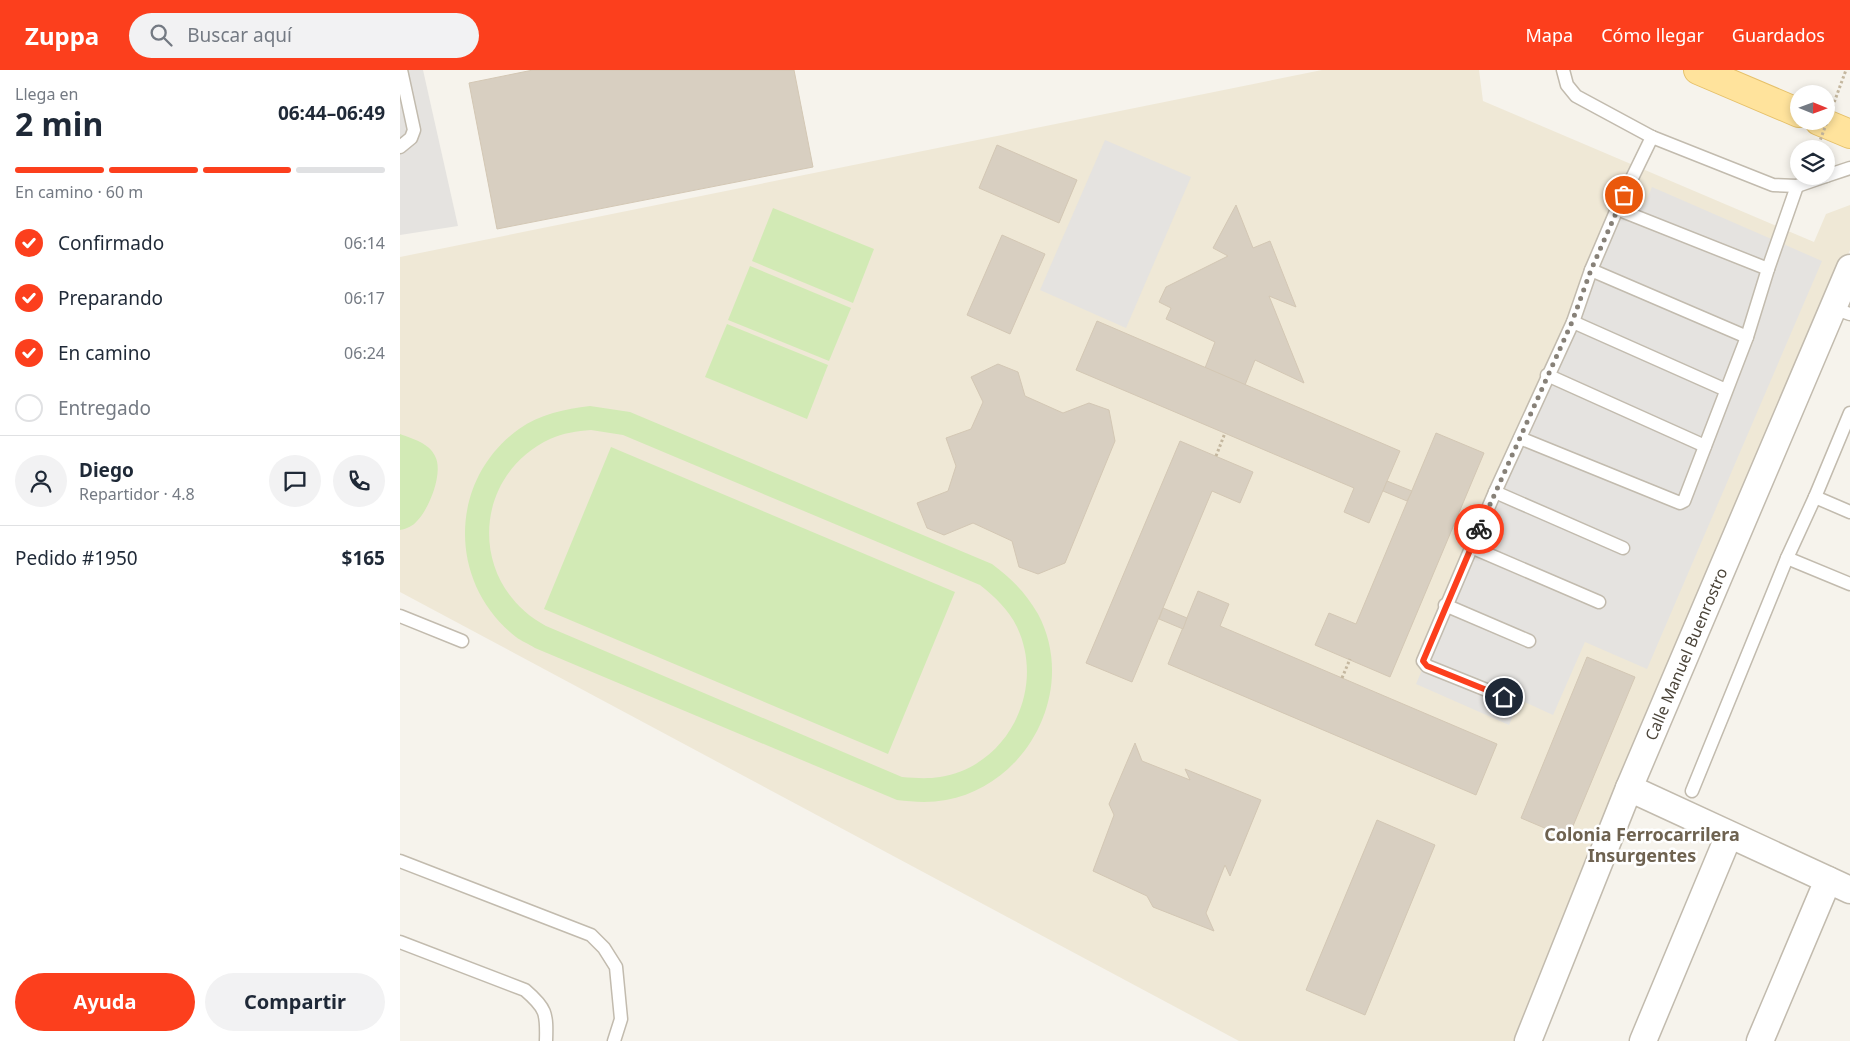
<!DOCTYPE html>
<html lang="es">
<meta charset="utf-8">
<style>
:root{--surface:#fff;--page:#f2f2f3;--text:#1f2937;--muted:#747a83;--line:#e0e1e3;--accent:#fc3f1d}
body{margin:0;font-family:"Noto Sans",sans-serif;background:var(--page);color:var(--text);height:100vh;display:flex;flex-direction:column;font-size:19px;white-space:nowrap}
*{box-sizing:border-box;margin:0}
p{font-size:16px;color:var(--muted)}
.icon{flex:none;width:28px;height:28px;fill:none;stroke:currentColor;stroke-width:2;stroke-linecap:round;stroke-linejoin:round}
.map{position:relative;flex:1;overflow:hidden}
.side{display:flex;flex-direction:column;background:var(--surface);width:400px}
.side>*{flex:none}
.needle{width:32px;rotate:91deg}
.tools{position:absolute;left:1390px;top:15px;display:grid;gap:10px}
.tools a{display:grid;place-items:center;width:45px;height:45px;border-radius:50%;background:var(--surface);box-shadow:0 2px 8px #0003;font-size:25px}
.pin{position:absolute;display:grid;place-items:center;width:42px;height:42px;color:#fff;margin:-21px;border:2px solid #fff;border-radius:50%;box-shadow:0 1px 5px #0007}
.courier{position:absolute;display:grid;place-items:center;width:50px;height:50px;margin:-25px;border:4px solid #fc3f1d;border-radius:50%;background:#fff;color:#222;box-shadow:0 1px 6px #0007}
.summary em{font-style:normal;font-weight:700}
.summary div{display:flex;flex-direction:column-reverse}
.summary{display:flex;align-items:center;justify-content:space-between;height:85px;padding:0 15px}
h1{font-size:32px;font-weight:700;line-height:38px}
.bar{display:grid;grid-template-columns:repeat(4,1fr);gap:8px 5px;align-content:center;height:60px;padding:0 15px}
.bar i{height:6px;border-radius:4px;background:var(--line)}
.bar .active{background:var(--accent)}
.bar p{grid-column:span 4}
.line{display:flex;align-items:center;gap:12px;padding:0 15px;border-top:1px solid var(--line)}
.line div{flex:1}
.round{display:grid;place-items:center;flex:none;width:52px;height:52px;border-radius:26px;background:var(--page)}
ol{padding:0 15px;list-style:none}
li{display:flex;align-items:center;gap:15px;height:55px}
li p{margin-inline-start:auto}
li .icon{padding:5px;border-radius:50%;background:var(--accent);color:#fff;stroke-width:4}
li:last-child{color:var(--muted)}
li i{width:28px;height:28px;border:2px solid var(--line);border-radius:50%}
.action{display:flex;gap:10px;margin-top:auto;padding:10px 15px}
.action a{flex:1;height:58px;border-radius:30px;background:var(--accent);color:#fff;font-size:20px;font-weight:700;line-height:58px;text-align:center}
.action a+a{background:var(--page);color:var(--text)}
header{display:flex;align-items:center;gap:30px;box-sizing:border-box;height:70px;padding:0 25px;background:var(--accent);color:#fff}
header strong{font-size:24px}
nav{display:flex;gap:28px;margin-inline-start:auto;font-size:18px}
.search{width:350px;height:45px;background:var(--page);display:flex;align-items:center;gap:12px;box-sizing:border-box;padding:0 18px;border-radius:28px;color:var(--muted);font-size:19px}
main{display:flex;flex:1;min-height:0}
.map>svg:first-child{display:block}
.education{fill:#efe8d6}
.green{fill:#d2eab5;fill-rule:evenodd}
.parking{fill:#e5e3e0}
.building{fill:#d8cfc1;stroke:#d3c7b4}
.lines{fill:none;stroke-linecap:round;stroke-linejoin:round}
.service-casing{stroke:#c2bbae;stroke-width:15}
.minor-casing{stroke:#c2bbae;stroke-width:29}
.primary-casing{stroke:#e6c16a;stroke-width:30}
.path{stroke:#c4b79f;stroke-width:3;stroke-dasharray:2.5 2.5;stroke-linecap:butt}
.service{stroke:#fff;stroke-width:12}
.minor{stroke:#fff;stroke-width:26}
.primary{stroke:#ffe39c;stroke-width:28}
.path-bridge{stroke:#c4b79f;stroke-width:3;stroke-dasharray:2.5 2.5;stroke-linecap:butt}
.done{stroke:#878178;stroke-width:5;stroke-dasharray:0 9}
.route{stroke:#fc3f1d;stroke-width:6}
.labels{text-anchor:middle;stroke-width:5;stroke-linejoin:round;paint-order:stroke}
.street-label{font-size:16px;fill:#4b4439;stroke:#fff}
.neighbourhood-label{font-size:18px;font-weight:bold;fill:#6e6250;stroke:#fff}
</style>
<header>
<strong>Zuppa</strong>
<div class="search"><svg class="icon" aria-label="search" viewBox="0 0 24 24"><circle cx="10" cy="10" r="6"/><path d="M15 15l6 6"/></svg>Buscar aquí</div>
<nav><a>Mapa</a><a>Cómo llegar</a><a>Guardados</a></nav>
</header>
<main>
<section class="side">
<div class="summary"><div><h1>2 min</h1><p>Llega en</p></div><em>06:44–06:49</em></div>
<div class="bar"><i class="active"></i><i class="active"></i><i class="active"></i><i></i><p>En camino · 60 m</p></div>
<ol>
<li><svg class="icon" aria-label="check" viewBox="0 0 24 24"><path d="M5 12l5 5 9-10"/></svg>Confirmado<p>06:14</p></li>
<li><svg class="icon" aria-label="check" viewBox="0 0 24 24"><path d="M5 12l5 5 9-10"/></svg>Preparando<p>06:17</p></li>
<li><svg class="icon" aria-label="check" viewBox="0 0 24 24"><path d="M5 12l5 5 9-10"/></svg>En camino<p>06:24</p></li>
<li><i></i>Entregado</li>
</ol>
<div class="line" style="height:90px"><a class="round"><svg class="icon" aria-label="person" viewBox="0 0 24 24"><circle cx="12" cy="8" r="4"/><path d="M4 21q1-7 8-7t8 7"/></svg></a><div><b>Diego</b><p>Repartidor · 4.8</p></div><a class="round"><svg class="icon" aria-label="chat" viewBox="0 0 24 24"><path d="M4 5h16v11H9l-5 4z"/></svg></a><a class="round"><svg class="icon" aria-label="phone" viewBox="0 0 24 24"><path d="M5 4h4l2 5-3 2q2 4 5 5l2-3 5 2v4C11 20 4 13 5 4z"/></svg></a></div>
<div class="line" style="height:65px"><div>Pedido #1950</div><b>$165</b></div>
<div class="action"><a>Ayuda</a><a>Compartir</a></div>
</section>
<div class="map">
<svg width="1450" height="971" viewBox="0 0 1450 971">
<rect width="100%" height="100%" fill="#f6f3ec"/>
<path class="education" d="M922 0H1079L1083 31 1414 172 1426 144 1450 135V180L1119 971H839L0 522V187Z"/>
<g class="green">
<path d="M373 138 474 179 453 233 352 191Z"/>
<path d="M350 196 451 238 429 291 328 250Z"/>
<path d="M327 254 428 295 407 349 305 307Z"/>
<path d="M190 336 230 342 592 494C611 508 626 523 638 544 678 619 628 715 546 730 530 733 513 732 497 730L135 578C129 574 121 571 116 567 47 513 48 410 119 359 140 344 165 339 190 336ZM191 360 223 365 580 515C595 527 609 540 617 557 646 618 609 696 540 707 527 709 515 708 502 707L146 556C69 515 70 407 150 369 163 363 177 361 191 360Z"/>
<path d="M0 364C13 369 29 373 35 386 44 402 29 439 17 451 13 456 6 459 0 460Z"/>
<path d="M211 377 555 522 488 684 144 539Z"/>
</g>
<g class="parking">
<path d="M0 0H23L58 156 0 165Z"/>
<path d="M705 70 791 107 726 258 640 220Z"/>
<path d="M1252 117 1422 191 1247 599 1185 572 1153 645 1120 630 1109 655 1016 614 1225 128 1244 136Z"/>
</g>
<g class="building">
<path d="M133 0H394L413 97 97 159 69 13Z"/>
<path d="M597 75 677 110 659 153 579 118Z"/>
<path d="M836 135 853 178 870 171 896 237 869 226 904 313 855 290 845 315 805 298 815 272 766 249 771 238 759 232 766 217 828 186 813 178Z"/>
<path d="M602 165 645 184 610 264 567 245Z"/>
<path d="M697 251 1000 381 969 453 944 442 954 418 676 300Z"/>
<path d="M598 294 618 302 625 326 663 343 689 333 709 340 715 371 665 493 638 504 619 497 612 471 573 453 544 465 527 458 517 433 548 421 556 396 546 368 571 359 583 332 571 307Z"/>
<path d="M1036 363 1084 383 990 607 915 575 929 543 956 554Z"/>
<path d="M780 371 853 402 840 433 812 421 732 612 686 593Z"/>
<path d="M987 411 1012 421 1007 431 983 421Z"/>
<path d="M798 521 829 534 820 556 1097 674 1076 725 768 594Z"/>
<path d="M763 538 787 548 783 559 759 549Z"/>
<path d="M1187 587 1235 607 1168 768 1121 748Z"/>
<path d="M735 673 742 691 790 710 785 699 861 730 830 806 825 795 806 843 814 861 753 837 747 826 693 801 714 745 709 734Z"/>
<path d="M977 750 1035 775 965 945 906 920Z"/>
</g>
<g class="lines">
<g class="service-casing">
<g id="service">
<path d="M1163 0 1167 15 1176 26 1252 67 1373 115 1397 116 1426 106"/>
<path d="M0 77 11 68 14 60 1 0"/>
<path d="M1426 106 1450 98"/>
<path d="M1217 139 1252 67"/>
<path d="M1191 200 1347 267"/>
<path d="M1433 238 1450 244"/>
<path d="M1173 252 1326 320"/>
<path d="M1147 305 1305 376"/>
<path d="M1120 368 1280 433 1284 431 1347 267 1368 199 1397 116"/>
<path d="M1095 422 1223 478"/>
<path d="M1415 427 1450 442"/>
<path d="M1071 477 1199 532"/>
<path d="M1387 488 1450 514"/>
<path d="M1045 535 1129 571"/>
<path d="M0 546 62 571"/>
<path d="M1104 627 1027 596 1023 591 1095 422 1173 252 1191 200 1217 139 1368 199"/>
<path d="M1292 721 1387 488 1415 427 1450 343"/>
<path d="M0 791 191 865 204 878 216 897 221 949 214 971"/>
<path d="M0 872 125 920C146 938 147 943 146 971"/>
</g>
</g>
<g class="minor-casing">
<g id="minor">
<path d="M1229 718 1450 820"/>
<path d="M1128 971 1229 718 1450 198"/>
<path d="M1243 971 1329 765"/>
<path d="M1360 971 1428 810"/>
</g>
</g>
<g class="primary-casing">
<g id="primary">
<path d="M1298 0 1399 43"/>
<path d="M1419 51 1450 64"/>
</g>
</g>
<g class="path">
<path d="M816 386 825 363"/>
<path d="M942 608 950 589"/>
</g>
<use href="#service" class="service"/>
<use href="#minor" class="minor"/>
<use href="#primary" class="primary"/>
<path class="path-bridge" d="M1417 79 1446 0"/>
</g>
<g class="lines">
<path class="done" d="M1079 459 1172 252 1191 200 1224 125"/>
<path class="route" d="M1079 459 1023 591 1027 596 1104 627"/>
</g>
<g class="labels">
<g class="street-label">
<text transform="translate(1286 584) rotate(-67)" y="6">Calle Manuel Buenrostro</text>
</g>
<g class="neighbourhood-label">
<text x="1242" y="771">Colonia Ferrocarrilera<tspan x="1242" dy="21">Insurgentes</tspan></text>
</g>
</g>
</svg>
<div class="tools">
<a><svg class="needle" viewBox="-14 -14 28 28"><path d="M0-13l5 13h-10z" fill="#e53935"/><path d="M0 13l5-13h-10z" fill="#747a83"/></svg></a>
<a><svg class="icon" aria-label="layers" viewBox="0 0 24 24"><path d="M12 4l9 5-9 5-9-5zM3 14l9 5 9-5"/></svg></a>
</div>
<div class="pin" style="left:1224px;top:125px;background:#ea580c"><svg class="icon" aria-label="bag" viewBox="0 0 24 24"><path d="M5 8h14l-1 12H6zM9 8a3 3 0 0 1 6 0"/></svg></div>
<div class="pin" style="left:1104px;top:627px;background:#1f2937"><svg class="icon" aria-label="home" viewBox="0 0 24 24"><path d="M3 11l9-7 9 7M6 9v11h12V9"/></svg></div>
<div class="courier" style="left:1079px;top:459px"><svg class="icon" aria-label="bike" viewBox="0 0 24 24"><circle cx="6" cy="16" r="4"/><circle cx="18" cy="16" r="4"/><path d="M6 16l4-8h5l3 8M10 8l3 8H6M13 5h3"/></svg></div>
</div>
</main>
